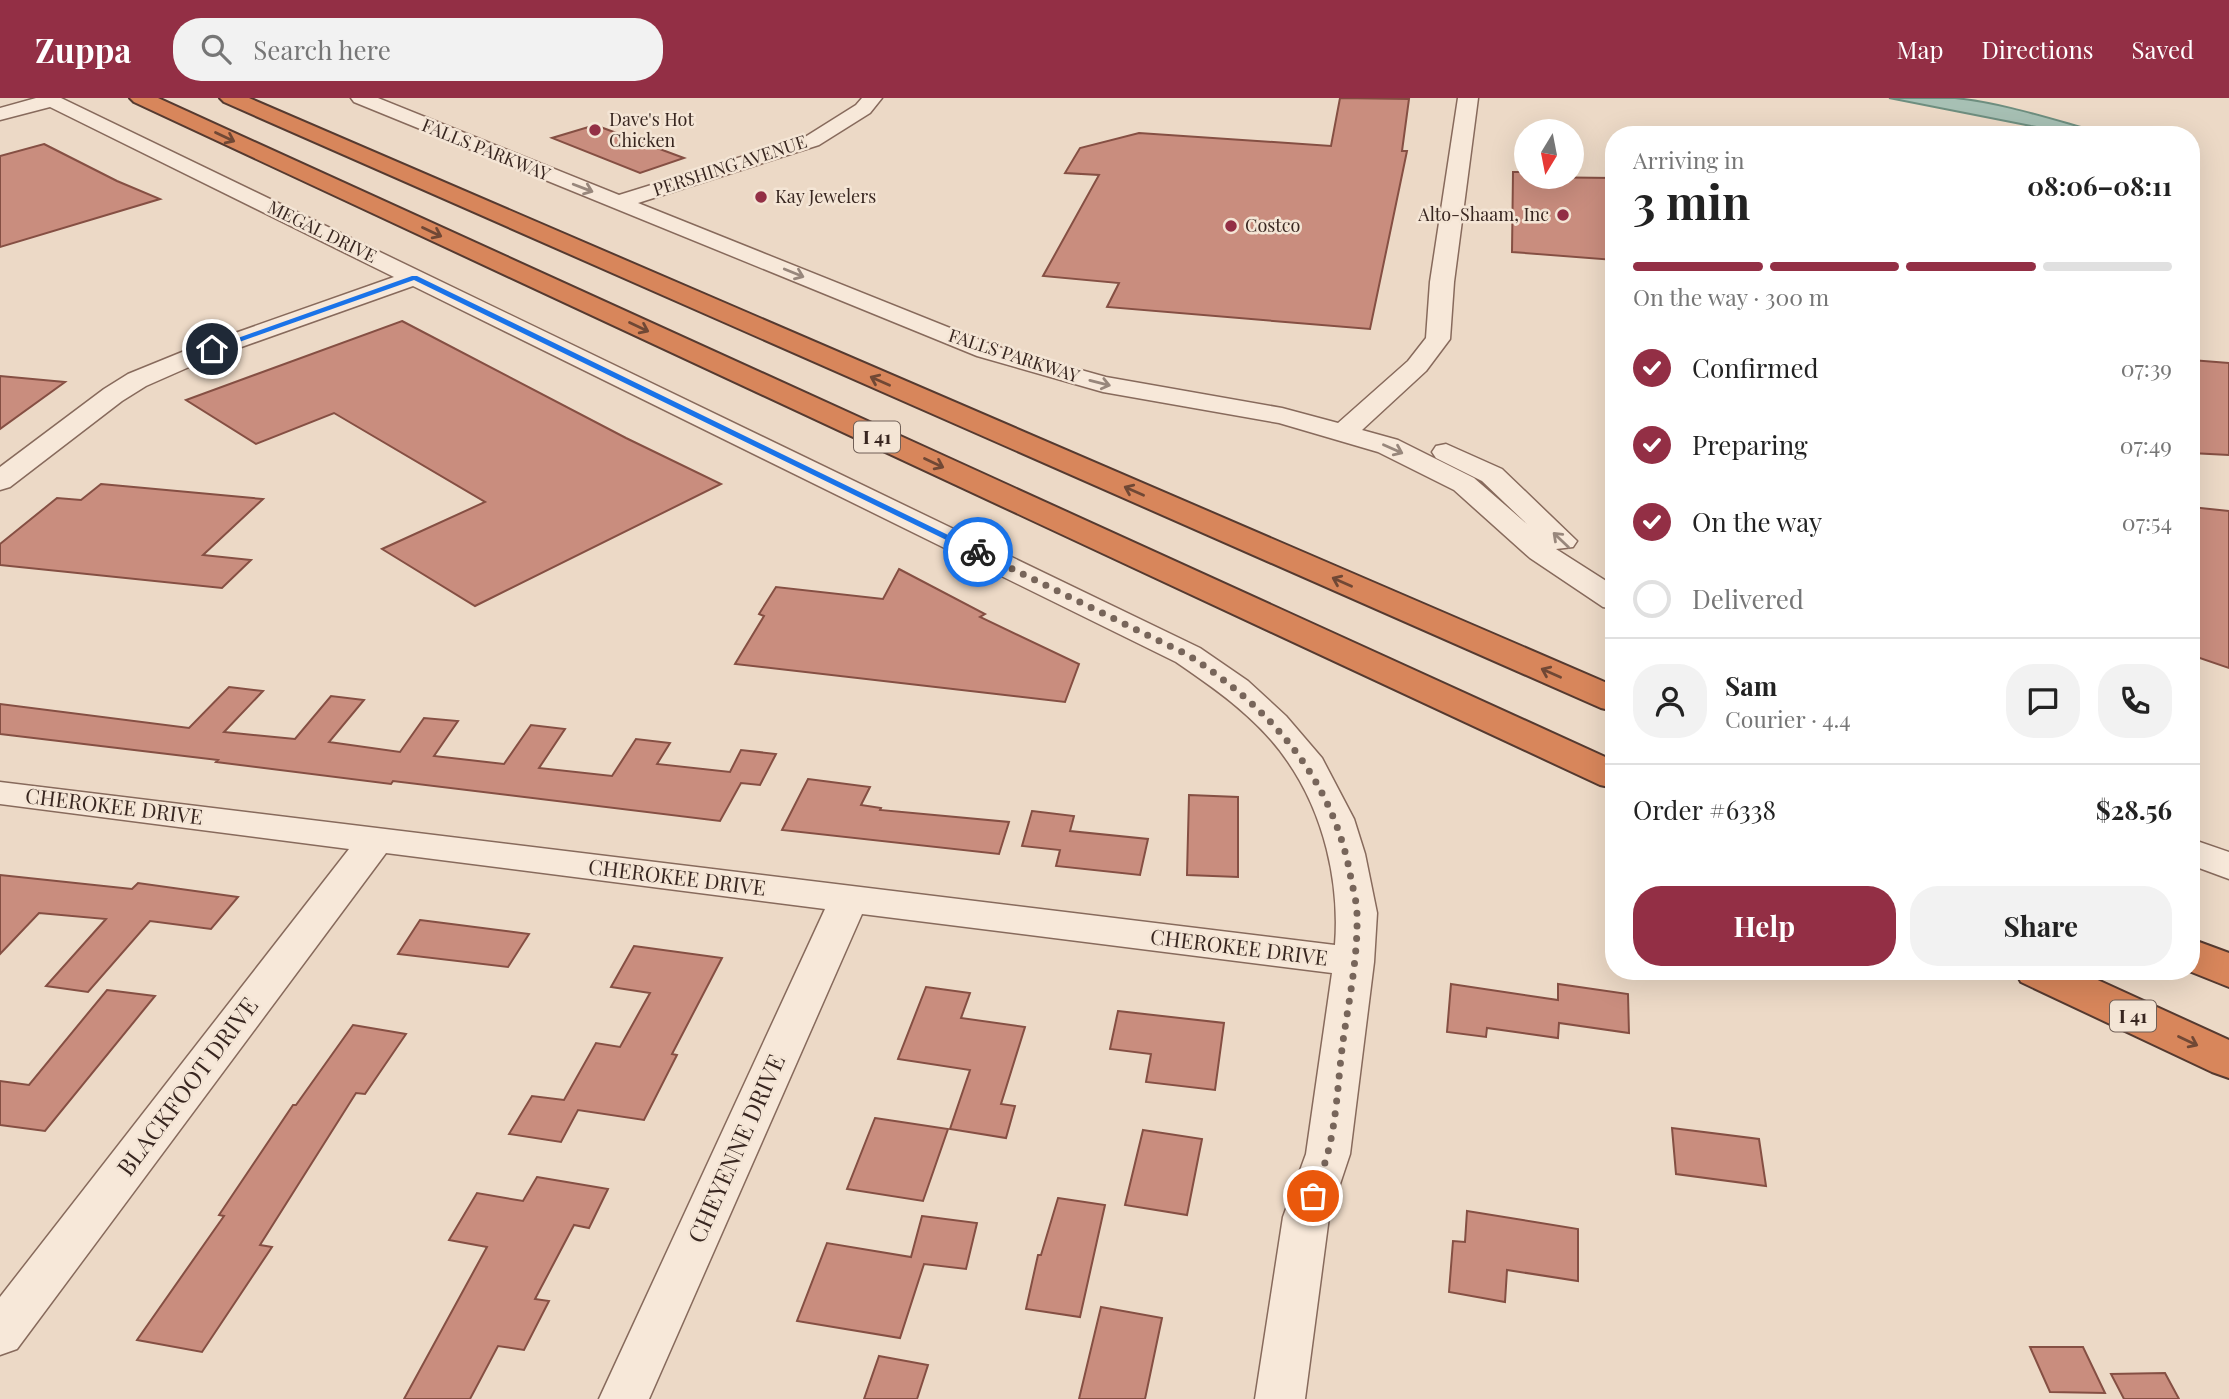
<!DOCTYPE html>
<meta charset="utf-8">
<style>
:root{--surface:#fff;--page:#f2f2f2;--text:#222;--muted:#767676;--line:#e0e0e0;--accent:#932f45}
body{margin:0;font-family:"Playfair Display",serif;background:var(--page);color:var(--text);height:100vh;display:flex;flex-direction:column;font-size:26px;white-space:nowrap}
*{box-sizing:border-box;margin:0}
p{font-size:23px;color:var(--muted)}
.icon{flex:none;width:38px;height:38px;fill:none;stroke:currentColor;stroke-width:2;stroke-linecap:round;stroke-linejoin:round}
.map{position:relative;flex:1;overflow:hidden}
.details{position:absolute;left:1605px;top:28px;width:595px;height:854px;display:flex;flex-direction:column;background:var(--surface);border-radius:28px;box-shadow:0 7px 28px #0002}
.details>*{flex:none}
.needle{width:46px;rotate:190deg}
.tools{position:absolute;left:1514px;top:21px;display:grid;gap:14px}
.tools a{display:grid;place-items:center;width:70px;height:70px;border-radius:50%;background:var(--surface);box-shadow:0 7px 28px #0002;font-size:35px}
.pin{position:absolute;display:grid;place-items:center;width:60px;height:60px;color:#fff;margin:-30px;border:4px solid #fff;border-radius:50%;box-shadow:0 2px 7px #0007}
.courier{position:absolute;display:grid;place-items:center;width:70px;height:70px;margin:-35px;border:5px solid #1a73e8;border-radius:50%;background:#fff;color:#222;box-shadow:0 2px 9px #0007}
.headline em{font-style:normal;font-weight:700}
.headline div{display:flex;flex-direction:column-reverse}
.headline{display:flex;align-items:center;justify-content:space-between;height:119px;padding:0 28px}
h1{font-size:46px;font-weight:700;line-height:52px}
.bar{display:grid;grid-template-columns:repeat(4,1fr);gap:10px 7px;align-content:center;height:84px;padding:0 28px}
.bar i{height:9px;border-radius:5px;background:var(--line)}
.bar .selected{background:var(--accent)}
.bar p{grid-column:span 4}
.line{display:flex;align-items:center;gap:18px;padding:0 28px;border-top:2px solid var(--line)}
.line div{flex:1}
.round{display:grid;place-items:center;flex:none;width:74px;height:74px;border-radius:28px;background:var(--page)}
ol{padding:0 28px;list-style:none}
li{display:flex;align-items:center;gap:21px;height:77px}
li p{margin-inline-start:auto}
li .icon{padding:7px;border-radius:50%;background:var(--accent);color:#fff;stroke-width:4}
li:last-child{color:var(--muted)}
li i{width:38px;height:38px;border:4px solid var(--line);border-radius:50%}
.action{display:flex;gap:14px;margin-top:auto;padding:14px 28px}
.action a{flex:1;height:80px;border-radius:28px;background:var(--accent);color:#fff;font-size:28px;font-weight:700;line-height:80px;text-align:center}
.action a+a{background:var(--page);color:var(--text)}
header{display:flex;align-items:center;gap:42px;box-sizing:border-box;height:98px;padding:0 35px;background:var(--accent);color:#fff}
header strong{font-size:33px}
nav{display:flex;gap:38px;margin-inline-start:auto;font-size:24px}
.search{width:490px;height:63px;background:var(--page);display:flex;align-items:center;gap:18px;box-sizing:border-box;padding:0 24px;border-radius:28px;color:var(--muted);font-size:26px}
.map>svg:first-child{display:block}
.water{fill:#a7c0b4;stroke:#6e8e7f;stroke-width:2}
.building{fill:#c98d7e;stroke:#854f43;stroke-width:2}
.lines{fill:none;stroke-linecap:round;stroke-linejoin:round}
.minor-casing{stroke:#876a5c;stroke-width:3}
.highway-casing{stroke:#553a30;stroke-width:4}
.minor{fill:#f7e8d9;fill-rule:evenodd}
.highway{fill:#d8865b;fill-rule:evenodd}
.oneway{stroke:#704835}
.oneway2{stroke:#98877c}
.route{fill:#1a73e8}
.done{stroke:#77655a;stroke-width:7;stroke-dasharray:0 12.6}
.poi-dot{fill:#932f45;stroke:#f4e5d5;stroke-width:2.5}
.labels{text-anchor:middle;stroke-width:5;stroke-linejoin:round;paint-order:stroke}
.far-poi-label{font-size:18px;fill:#382620;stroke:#f4e5d5;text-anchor:start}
.far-street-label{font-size:18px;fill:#382620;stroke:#f4e5d5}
.shield{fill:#f4e5d5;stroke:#705f56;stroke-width:2}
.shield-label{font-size:19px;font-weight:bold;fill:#382620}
.street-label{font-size:21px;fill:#382620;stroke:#f4e5d5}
.near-street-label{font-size:24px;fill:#382620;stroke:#f4e5d5}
</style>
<header>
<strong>Zuppa</strong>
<div class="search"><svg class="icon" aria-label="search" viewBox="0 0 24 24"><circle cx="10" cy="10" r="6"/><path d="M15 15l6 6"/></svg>Search here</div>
<nav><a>Map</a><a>Directions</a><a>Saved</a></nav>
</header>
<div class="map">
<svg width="2229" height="1301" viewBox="0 0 2229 1301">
<rect width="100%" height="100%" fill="#ecd9c6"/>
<path class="water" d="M1889 0C1910 0 1933 0 1955 0 2006 5 2060 24 2110 37H2087L2031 28Z"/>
<g class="building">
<path d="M1340 0 1409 1 1402 53H1407L1370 231 1107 209 1119 185 1043 178 1099 77 1065 75 1080 50 1139 35 1331 48Z"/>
<path d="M595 27 684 60 640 75 552 40Z"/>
<path d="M44 46 117 83 160 101 0 149V58Z"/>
<path d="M1513 74H1526V79L1614 80V162L1512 154Z"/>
<path d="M402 223 626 340 721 386 475 508 382 451 485 404 334 315 256 346 186 302Z"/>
<path d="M2191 262 2229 265V357L2191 355Z"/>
<path d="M0 278 65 284 0 331Z"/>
<path d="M101 386 263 401 203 457 251 462 222 490 0 467V446L57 400 81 402Z"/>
<path d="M2191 409 2229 413V570L2191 557Z"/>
<path d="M899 471 985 516 980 519 1079 566 1065 604 735 566 764 518 759 516 776 489 883 501Z"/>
<path d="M229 589 263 593 224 634 295 641 331 598 364 602 329 644 400 654 424 620 458 623 434 658 504 666 531 627 565 631 539 670 612 678 636 641 670 645 657 666 730 674 741 652 776 656 760 687 741 685 720 723 393 683 391 686 216 664 218 662 0 636V606L189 630Z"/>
<path d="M808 681 870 689 861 707 881 710 880 712 1009 724 999 756 782 732Z"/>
<path d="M1189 697 1238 699V779L1187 777Z"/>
<path d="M1032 713 1074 718 1070 733 1148 741 1140 777 1056 768 1060 752 1022 748Z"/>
<path d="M0 777 132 791 138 785 238 799 211 831 150 823 88 894 46 888 106 821 39 815 0 856Z"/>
<path d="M420 822 529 836 508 869 398 856Z"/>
<path d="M634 848 722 860 672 956 677 957 644 1022 578 1012 561 1044 509 1036 532 998 564 1002 596 945 620 949 650 895 611 889Z"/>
<path d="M1451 886 1558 902V886L1628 896 1629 935 1559 925 1558 940 1487 930 1486 939 1447 934Z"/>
<path d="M926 889 970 895 961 920 1025 929 1001 1006 1015 1008 1006 1040 950 1031 970 972 898 961Z"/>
<path d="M107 892 155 898 45 1033 0 1027V983L29 987Z"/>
<path d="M1118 913 1224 925 1215 992 1146 984 1151 956 1110 951Z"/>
<path d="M353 927 406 936 365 996 356 995 260 1147 272 1149 202 1254 137 1242 224 1118 219 1117 293 1007H296Z"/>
<path d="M875 1020 948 1031 923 1103 847 1091Z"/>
<path d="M1672 1030 1759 1041 1766 1088 1676 1076Z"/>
<path d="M1143 1032 1202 1041 1187 1117 1125 1107Z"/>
<path d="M537 1079 608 1091 589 1130 574 1127 535 1201 549 1203 524 1252 498 1248 470 1301H404L487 1149 449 1142 477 1095 523 1103Z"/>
<path d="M1058 1100 1105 1107 1080 1219 1026 1211 1038 1157H1041Z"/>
<path d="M1467 1113 1578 1131V1183L1507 1172 1505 1204 1449 1194 1453 1143 1465 1144Z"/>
<path d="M922 1118 977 1125 966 1171 924 1166 900 1240 797 1223 827 1145 911 1159Z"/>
<path d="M1101 1209 1162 1220 1145 1301H1079Z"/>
<path d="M2030 1249H2083L2105 1295 2050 1294Z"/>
<path d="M879 1258 928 1267 917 1301H864Z"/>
<path d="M2165 1275 2179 1301H2124L2111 1276Z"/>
</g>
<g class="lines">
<g class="minor-casing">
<g id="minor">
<path d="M36 0H61L1200 550 1248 583 1286 618 1322 660 1354 721 1365 756 1377 815 1374 864 1350 1056 1329 1119 1305 1301H1255L1283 1119 1306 1056 1332 875 862 816 649 1301H599L825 811 386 755 17 1251 0 1257V1199L349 751 0 706V684L1335 847C1340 785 1324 716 1288 664 1260 622 1217 592 1176 564L413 188 205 262 146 288 122 303 10 389 0 392V369L104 291 128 276 187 252 394 179 50 9 0 22V10Z"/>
<path d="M351 0H378L619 97 805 39 856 7 862 0H882L870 15 819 47 638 105 995 248 1106 279 1282 310 1338 325 1408 263 1426 240 1430 184 1458 0H1478L1454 184 1450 241 1426 273 1362 332 1398 342 1474 380 1528 427 1482 383 1436 360 1432 354 1436 348 1446 346 1502 371 1577 443 1573 449 1556 451 1614 488V511L1603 509 1530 460 1454 392 1378 354 1279 325 1103 294 977 258 354 4Z"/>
<path d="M2191 741 2229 754V781L2191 767Z"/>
</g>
</g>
<g class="highway-casing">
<g id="highway">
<path d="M130 0H158L1614 663V690L1600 687 134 4Z"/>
<path d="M220 0H249L1614 588V613L1601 610 224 4Z"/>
<path d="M2191 841 2229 855V889L2189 873Z"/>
<path d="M2015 873H2078L2229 942V980L2212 974 2021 884Z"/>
</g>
</g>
<use href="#minor" class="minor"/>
<use href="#highway" class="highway"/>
</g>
<defs><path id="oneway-shaft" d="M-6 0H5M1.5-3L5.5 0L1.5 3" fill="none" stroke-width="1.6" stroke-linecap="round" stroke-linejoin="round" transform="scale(1.75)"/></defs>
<g class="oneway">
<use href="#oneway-shaft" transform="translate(225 39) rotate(25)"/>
<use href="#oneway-shaft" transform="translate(432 134) rotate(25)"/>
<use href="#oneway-shaft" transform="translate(639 229) rotate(25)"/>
<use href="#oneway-shaft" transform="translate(880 283) rotate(-156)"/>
<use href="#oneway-shaft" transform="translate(934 365) rotate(25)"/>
<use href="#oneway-shaft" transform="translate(1134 393) rotate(-156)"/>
<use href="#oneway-shaft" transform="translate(1342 484) rotate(-156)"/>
<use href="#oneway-shaft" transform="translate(1551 575) rotate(-156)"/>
<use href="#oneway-shaft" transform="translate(2188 943) rotate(25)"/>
</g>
<g class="oneway2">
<use href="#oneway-shaft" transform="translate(583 90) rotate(21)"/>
<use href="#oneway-shaft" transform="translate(794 175) rotate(22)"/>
<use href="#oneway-shaft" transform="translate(1100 285) rotate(14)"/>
<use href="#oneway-shaft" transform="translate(1393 351) rotate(24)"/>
<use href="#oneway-shaft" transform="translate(1561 442) rotate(-136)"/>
</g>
<path class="route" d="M412 178H417L983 454 975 456 414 182 214 253 207 251Z"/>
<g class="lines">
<path class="done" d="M978 454 1188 557C1269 609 1331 678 1350 775 1352 788 1357 803 1357 817 1358 859 1349 902 1343 943 1338 980 1337 1022 1327 1058 1323 1072 1317 1085 1313 1098"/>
</g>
<g class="poi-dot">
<circle cx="595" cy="32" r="7"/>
<circle cx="761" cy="99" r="7"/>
<circle cx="1563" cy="117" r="7"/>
<circle cx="1231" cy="128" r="7"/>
</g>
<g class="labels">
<g class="far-poi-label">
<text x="609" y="28">Dave's Hot<tspan x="609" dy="21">Chicken</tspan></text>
<text x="775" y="105">Kay Jewelers</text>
<text x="1549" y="123" text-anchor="end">Alto-Shaam, Inc</text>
<text x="1245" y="134">Costco</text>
</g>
<g class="far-street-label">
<text transform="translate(486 52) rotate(22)" y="6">FALLS PARKWAY</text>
<text transform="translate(730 68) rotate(-18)" y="6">PERSHING AVENUE</text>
<text transform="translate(322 134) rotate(26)" y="6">MEGAL DRIVE</text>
<text transform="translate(1014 258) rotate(18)" y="6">FALLS PARKWAY</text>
</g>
<g class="shield">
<rect x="854" y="323.5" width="46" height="31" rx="5"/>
<rect x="2110" y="902.5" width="46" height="31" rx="5"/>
</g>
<g class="shield-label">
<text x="877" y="346">I 41</text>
<text x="2133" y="925">I 41</text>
</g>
<g class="street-label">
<text transform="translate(114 709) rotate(7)" y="7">CHEROKEE DRIVE</text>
<text transform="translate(677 780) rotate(7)" y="7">CHEROKEE DRIVE</text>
<text transform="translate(1239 850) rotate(7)" y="7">CHEROKEE DRIVE</text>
</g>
<g class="near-street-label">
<text transform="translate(188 989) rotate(-53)" y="8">BLACKFOOT DRIVE</text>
<text transform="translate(737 1051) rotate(-66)" y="8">CHEYENNE DRIVE</text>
</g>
</g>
</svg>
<div class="tools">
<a><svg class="needle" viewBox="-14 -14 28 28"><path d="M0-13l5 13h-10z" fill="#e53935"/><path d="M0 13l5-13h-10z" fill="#767676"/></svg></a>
</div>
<div class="pin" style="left:1313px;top:1098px;background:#ea580c"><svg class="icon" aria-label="bag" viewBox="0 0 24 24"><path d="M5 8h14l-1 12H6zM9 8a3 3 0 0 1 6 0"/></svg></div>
<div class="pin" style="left:212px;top:251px;background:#1f2937"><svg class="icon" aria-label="home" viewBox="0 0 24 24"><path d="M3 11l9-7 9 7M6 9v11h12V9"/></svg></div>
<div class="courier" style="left:978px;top:454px"><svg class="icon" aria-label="bike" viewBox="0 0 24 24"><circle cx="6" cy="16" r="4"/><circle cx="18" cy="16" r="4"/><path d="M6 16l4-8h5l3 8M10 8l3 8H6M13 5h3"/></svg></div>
<section class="details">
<div class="headline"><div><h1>3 min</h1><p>Arriving in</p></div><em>08:06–08:11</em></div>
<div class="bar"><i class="selected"></i><i class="selected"></i><i class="selected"></i><i></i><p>On the way · 300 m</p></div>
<ol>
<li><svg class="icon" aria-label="check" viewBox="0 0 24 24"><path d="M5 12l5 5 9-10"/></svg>Confirmed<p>07:39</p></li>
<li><svg class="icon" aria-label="check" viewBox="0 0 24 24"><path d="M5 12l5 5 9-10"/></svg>Preparing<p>07:49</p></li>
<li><svg class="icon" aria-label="check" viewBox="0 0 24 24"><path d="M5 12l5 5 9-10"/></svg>On the way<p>07:54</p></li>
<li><i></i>Delivered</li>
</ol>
<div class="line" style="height:126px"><a class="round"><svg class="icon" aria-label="person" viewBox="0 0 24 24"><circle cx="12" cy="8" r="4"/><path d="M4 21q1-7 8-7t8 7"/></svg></a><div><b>Sam</b><p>Courier · 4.4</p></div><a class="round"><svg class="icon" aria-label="chat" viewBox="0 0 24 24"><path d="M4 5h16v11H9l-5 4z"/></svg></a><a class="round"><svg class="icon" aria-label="phone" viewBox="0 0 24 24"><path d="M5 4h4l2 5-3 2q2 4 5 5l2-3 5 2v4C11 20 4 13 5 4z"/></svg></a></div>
<div class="line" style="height:91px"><div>Order #6338</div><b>$28.56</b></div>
<div class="action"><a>Help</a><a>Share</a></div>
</section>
</div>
